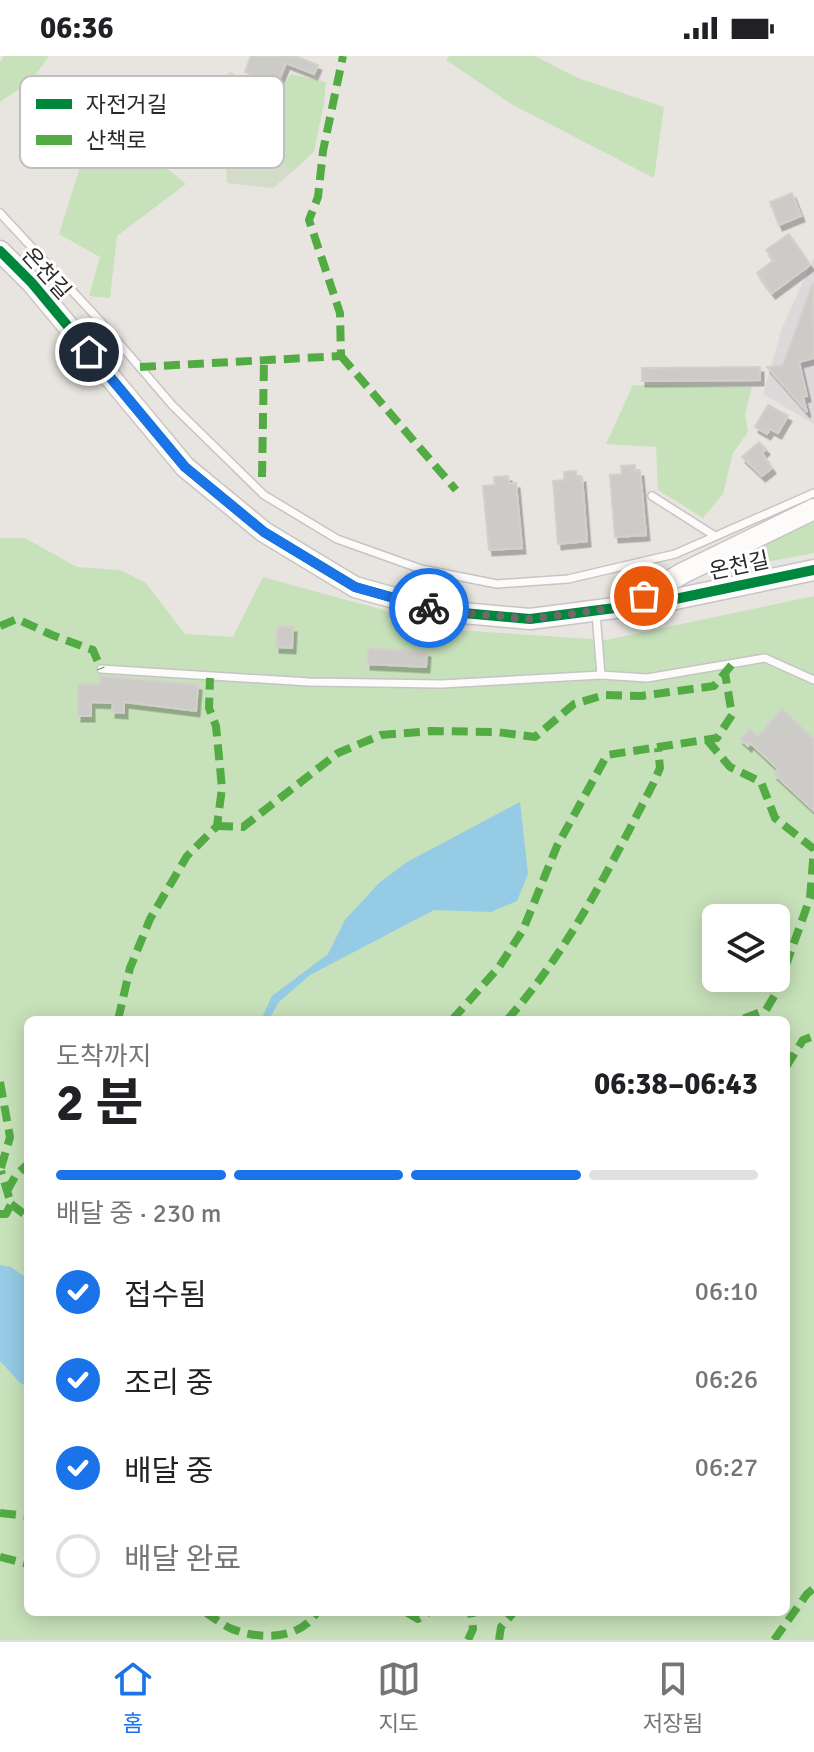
<!DOCTYPE html>
<html lang="ko">
<meta charset="utf-8">
<style>
:root{--surface:#fff;--page:#f6f6f6;--text:#202124;--muted:#757577;--line:#e0e0e0;--accent:#1a73e8}
body{margin:0;font-family:Signika,"Noto Sans KR",sans-serif;background:var(--page);color:var(--text);height:100vh;display:flex;flex-direction:column;font-size:30px;white-space:nowrap}
*{box-sizing:border-box;margin:0}
p{font-size:26px;color:var(--muted)}
.icon{flex:none;width:44px;height:44px;fill:none;stroke:currentColor;stroke-width:2;stroke-linecap:round;stroke-linejoin:round}
.map{position:relative;flex:1;overflow:hidden}
.sheet{position:absolute;left:24px;top:960px;width:766px;height:600px;display:flex;flex-direction:column;background:var(--surface);border-radius:12px;box-shadow:0 4px 20px #0003}
.sheet>*{flex:none}
.controls{position:absolute;left:702px;top:848px;display:grid;gap:16px}
.controls a{display:grid;place-items:center;width:88px;height:88px;border-radius:12px;background:var(--surface);box-shadow:0 4px 20px #0003;font-size:40px}
.pin{position:absolute;display:grid;place-items:center;width:68px;height:68px;color:#fff;margin:-34px;border:4px solid #fff;border-radius:50%;box-shadow:0 2px 8px #0007}
.courier{position:absolute;display:grid;place-items:center;width:80px;height:80px;margin:-40px;border:6px solid #1a73e8;border-radius:50%;background:#fff;color:#222;box-shadow:0 2px 10px #0007}
.head em{font-style:normal;font-weight:700}
.head div{display:flex;flex-direction:column-reverse}
.head{display:flex;align-items:center;justify-content:space-between;height:136px;padding:0 32px}
h1{font-size:52px;font-weight:700;line-height:60px}
.bar{display:grid;grid-template-columns:repeat(4,1fr);gap:12px 8px;align-content:center;height:96px;padding:0 32px}
.bar i{height:10px;border-radius:6px;background:var(--line)}
.bar .on{background:var(--accent)}
.bar p{grid-column:span 4}
ol{padding:0 32px;list-style:none}
li{display:flex;align-items:center;gap:24px;height:88px}
li p{margin-inline-start:auto}
li .icon{padding:8px;border-radius:50%;background:var(--accent);color:#fff;stroke-width:4}
li:last-child{color:var(--muted)}
li i{width:44px;height:44px;border:4px solid var(--line);border-radius:50%}
.status{display:flex;justify-content:space-between;align-items:center;height:56px;padding:0 40px;background:var(--surface);direction:ltr}
.status svg{height:22px;fill:currentColor}
.tabs{display:flex;justify-content:space-around;align-items:center;height:112px;border-top:2px solid var(--line);background:var(--surface);font-size:22px;color:var(--muted)}
.tabs a{display:grid;justify-items:center;gap:4px}
.tabs .on{color:var(--accent)}
.map>svg:first-child{display:block}
.industrial{fill:#dcd9db}
.green{fill:#c7e2ba;fill-rule:evenodd}
.cemetery{fill:#d3dcc8}
.water{fill:#96cbe6}
.building{fill:#cdcbc7;stroke:#d3d0cc;stroke-width:2;filter:url(#shadow)}
.lines{fill:none;stroke-linecap:round;stroke-linejoin:round}
.lane-casing{stroke:#c6c4c5;stroke-width:10}
.secondary-casing{stroke:#c6c4c5;stroke-width:23}
.lane{stroke:#fcfbfa;stroke-width:7}
.secondary{stroke:#fcfbfa;stroke-width:20}
.quiet{stroke:#53ab44;stroke-width:8;stroke-dasharray:16 8;stroke-linecap:butt}
.cycleway-casing{stroke:#fff;stroke-width:15}
.cycleway{stroke:#00873e;stroke-width:10}
.done{stroke:#6c6b6a;stroke-width:8;stroke-dasharray:0 14.4}
.route{stroke:#1a73e8;stroke-width:10}
.labels{text-anchor:middle;stroke-width:6;stroke-linejoin:round;paint-order:stroke}
.street-label{font-size:22px;fill:#2a2a2a;stroke:#fff}
.key{fill:#fff;stroke:#bfbfbf;stroke-width:2}
.key-label{font-size:22px;fill:#2a2a2a}
</style>
<div class="status"><b>06:36</b><svg viewBox="0 0 49 12"><path d="M0 12V9h3v3zM5 12V6h3v6zM10 12V3h3v9zM15 12V0h3v12zM26 1h20v11H26zM47 4h2v5h-2z"/></svg></div>
<div class="map">
<svg width="814" height="1584" viewBox="0 0 814 1584">
<defs>
<filter id="shadow"><feDropShadow dx="3.5" dy="5.5" stdDeviation="0" flood-color="#0004"/></filter>
</defs>
<rect width="100%" height="100%" fill="#e8e5e0"/>
<path class="industrial" d="M814 201V368L763 338 782 272Z"/>
<g class="green">
<path d="M4 0H49L31 25 0 46V6Z"/>
<path d="M449 0H535L578 22 664 51 654 122 511 48 446 4Z"/>
<path d="M291 18 326 26 324 47 314 96 292 116 274 96 244 85 243 24 279 37Z"/>
<path d="M81 56 111 66 186 128 117 180 110 242 89 240 100 201 59 178 85 95 101 85Z"/>
<path d="M633 329 752 331 745 357 748 376 733 397 723 438 703 462 658 434 656 391 606 388Z"/>
<path d="M814 463V497L750 509 742 499Z"/>
<path d="M0 482H25L77 511 120 514 145 526 185 578 233 581 263 521 456 574 606 584 814 540V1584H0ZM716 862H776V922H716ZM28 964H786V1556H28Z"/>
</g>
<path class="cemetery" d="M230 15 243 24 244 85 274 96 292 116 273 132 227 127 226 112 210 110 217 38Z"/>
<g class="water">
<path d="M520 746 528 818 517 845 491 856 434 854 310 919 278 947 269 964H261L272 940 328 898 345 864 379 827 407 806Z"/>
<path d="M0 1209 11 1211 28 1223V1331L20 1327 0 1305Z"/>
</g>
<g class="building">
<path d="M251 0H295L318 9 314 18 286 7 277 29 245 16Z"/>
<path d="M792 137 801 160 779 169 770 146Z"/>
<path d="M789 178 810 209 772 237 757 217 774 204 766 194Z"/>
<path d="M813 227 814 302 799 306 807 340 803 341 807 356 767 311 783 309Z"/>
<path d="M760 311V324L642 325V312Z"/>
<path d="M768 349 788 360 778 377 770 373 767 378 755 371Z"/>
<path d="M759 386 766 393 762 397 772 412 762 420 742 401Z"/>
<path d="M635 409V415H640L646 479 615 481 610 419 622 418 621 410Z"/>
<path d="M576 415 577 422 582 421 587 485 558 488 553 425 564 424V416Z"/>
<path d="M508 420 509 428 516 427 522 492 489 494 483 430 495 429 494 421Z"/>
<path d="M277 571H293L292 592 276 591Z"/>
<path d="M368 592 427 596 426 611 367 608Z"/>
<path d="M100 620 198 629 196 655 124 646V657L112 656 113 647 91 646V660H78V628H100Z"/>
<path d="M782 653 814 683V755L774 718 778 713 750 687 748 690 740 683 750 673 758 680Z"/>
</g>
<g class="lines">
<g class="lane-casing">
<g id="lane">
<path d="M0 157 101 266 173 350 264 439 337 483 421 513 497 528 568 523 675 498 814 437"/>
<path d="M652 440 715 480"/>
<path d="M596 557 601 619 647 622 765 602 814 624"/>
<path d="M101 613 309 626 442 628 601 619"/>
</g>
</g>
<g class="secondary-casing">
<g id="secondary">
<path d="M0 195 32 227 185 411 264 476 355 531 441 555 530 563 661 546 814 514"/>
<path d="M633 546 683 517 814 453"/>
</g>
</g>
<use href="#lane" class="lane"/>
<use href="#secondary" class="secondary"/>
<g class="quiet">
<path d="M341 300 456 434"/>
<path d="M140 311 341 300 340 257 309 164 318 141 323 95 343 0"/>
<path d="M262 421 264 304"/>
<path d="M0 570 17 563 52 579 93 594 101 613"/>
<path d="M707 684 730 711 761 726 775 762 814 793 810 842 776 937 766 954 740 964"/>
<path d="M217 770 243 771 338 697 381 679 432 675 497 676 535 681 574 648 604 639 641 640 714 630 734 606"/>
<path d="M118 964 130 912 150 863 187 800 217 770 222 732 216 670 209 652 210 622"/>
<path d="M452 964 499 911 523 874 557 790 607 699 717 682 732 659 725 617"/>
<path d="M507 964C569 894 610 811 653 728L660 712 658 692"/>
<path d="M786 1011 803 984 814 980"/>
<path d="M0 1026 10 1081 0 1115"/>
<path d="M7 1135 16 1119 28 1108"/>
<path d="M11 1148 28 1161"/>
<path d="M0 1158H6L11 1148 1 1115"/>
<path d="M0 1457 28 1460"/>
<path d="M0 1501 28 1508"/>
<path d="M205 1556C214 1562 223 1569 232 1573 260 1584 300 1584 317 1556"/>
<path d="M406 1556 418 1563 429 1556"/>
<path d="M468 1584 473 1573 471 1556"/>
<path d="M499 1584 501 1571 514 1556"/>
<path d="M774 1584 807 1538 814 1532"/>
</g>
<g class="cycleway-casing">
<path id="cycleway" d="M0 195 32 227 185 411 264 476 355 531 441 555 530 563 661 546 814 514"/>
</g>
<use href="#cycleway" class="cycleway"/>
</g>
<g class="lines">
<path class="done" d="M429 552 441 555 530 563 624 551 644 540"/>
<path class="route" d="M89 296 185 411 264 476 355 531 429 552"/>
</g>
<g class="labels">
<g class="street-label">
<text transform="translate(47 217) rotate(48)" y="8">온천길</text>
<text transform="translate(739 509) rotate(-12)" y="8">온천길</text>
</g>
</g>
<rect x="20" y="20" width="264" height="92" rx="12" class="key"/>
<rect x="36" y="43" width="36" height="10" fill="#00873e"/>
<rect x="36" y="79" width="36" height="10" fill="#53ab44"/>
<g class="key-label">
<text x="86" y="56">자전거길</text>
<text x="86" y="92">산책로</text>
</g>
</svg>
<div class="controls">
<a><svg class="icon" aria-label="layers" viewBox="0 0 24 24"><path d="M12 4l9 5-9 5-9-5zM3 14l9 5 9-5"/></svg></a>
</div>
<div class="pin" style="left:644px;top:540px;background:#ea580c"><svg class="icon" aria-label="bag" viewBox="0 0 24 24"><path d="M5 8h14l-1 12H6zM9 8a3 3 0 0 1 6 0"/></svg></div>
<div class="pin" style="left:89px;top:296px;background:#1f2937"><svg class="icon" aria-label="home" viewBox="0 0 24 24"><path d="M3 11l9-7 9 7M6 9v11h12V9"/></svg></div>
<div class="courier" style="left:429px;top:552px"><svg class="icon" aria-label="bike" viewBox="0 0 24 24"><circle cx="6" cy="16" r="4"/><circle cx="18" cy="16" r="4"/><path d="M6 16l4-8h5l3 8M10 8l3 8H6M13 5h3"/></svg></div>
<section class="sheet">
<div class="head"><div><h1>2 분</h1><p>도착까지</p></div><em>06:38–06:43</em></div>
<div class="bar"><i class="on"></i><i class="on"></i><i class="on"></i><i></i><p>배달 중 · 230 m</p></div>
<ol>
<li><svg class="icon" aria-label="check" viewBox="0 0 24 24"><path d="M5 12l5 5 9-10"/></svg>접수됨<p>06:10</p></li>
<li><svg class="icon" aria-label="check" viewBox="0 0 24 24"><path d="M5 12l5 5 9-10"/></svg>조리 중<p>06:26</p></li>
<li><svg class="icon" aria-label="check" viewBox="0 0 24 24"><path d="M5 12l5 5 9-10"/></svg>배달 중<p>06:27</p></li>
<li><i></i>배달 완료</li>
</ol>
</section>
</div>
<nav class="tabs">
<a class="on"><svg class="icon" aria-label="home" viewBox="0 0 24 24"><path d="M3 11l9-7 9 7M6 9v11h12V9"/></svg>홈</a>
<a><svg class="icon" aria-label="map" viewBox="0 0 24 24"><path d="M3 6l6-2 6 2 6-2v14l-6 2-6-2-6 2zM9 4v14M15 6v14"/></svg>지도</a>
<a><svg class="icon" aria-label="saved" viewBox="0 0 24 24"><path d="M7 4h10v16l-5-4-5 4z"/></svg>저장됨</a>
</nav>
